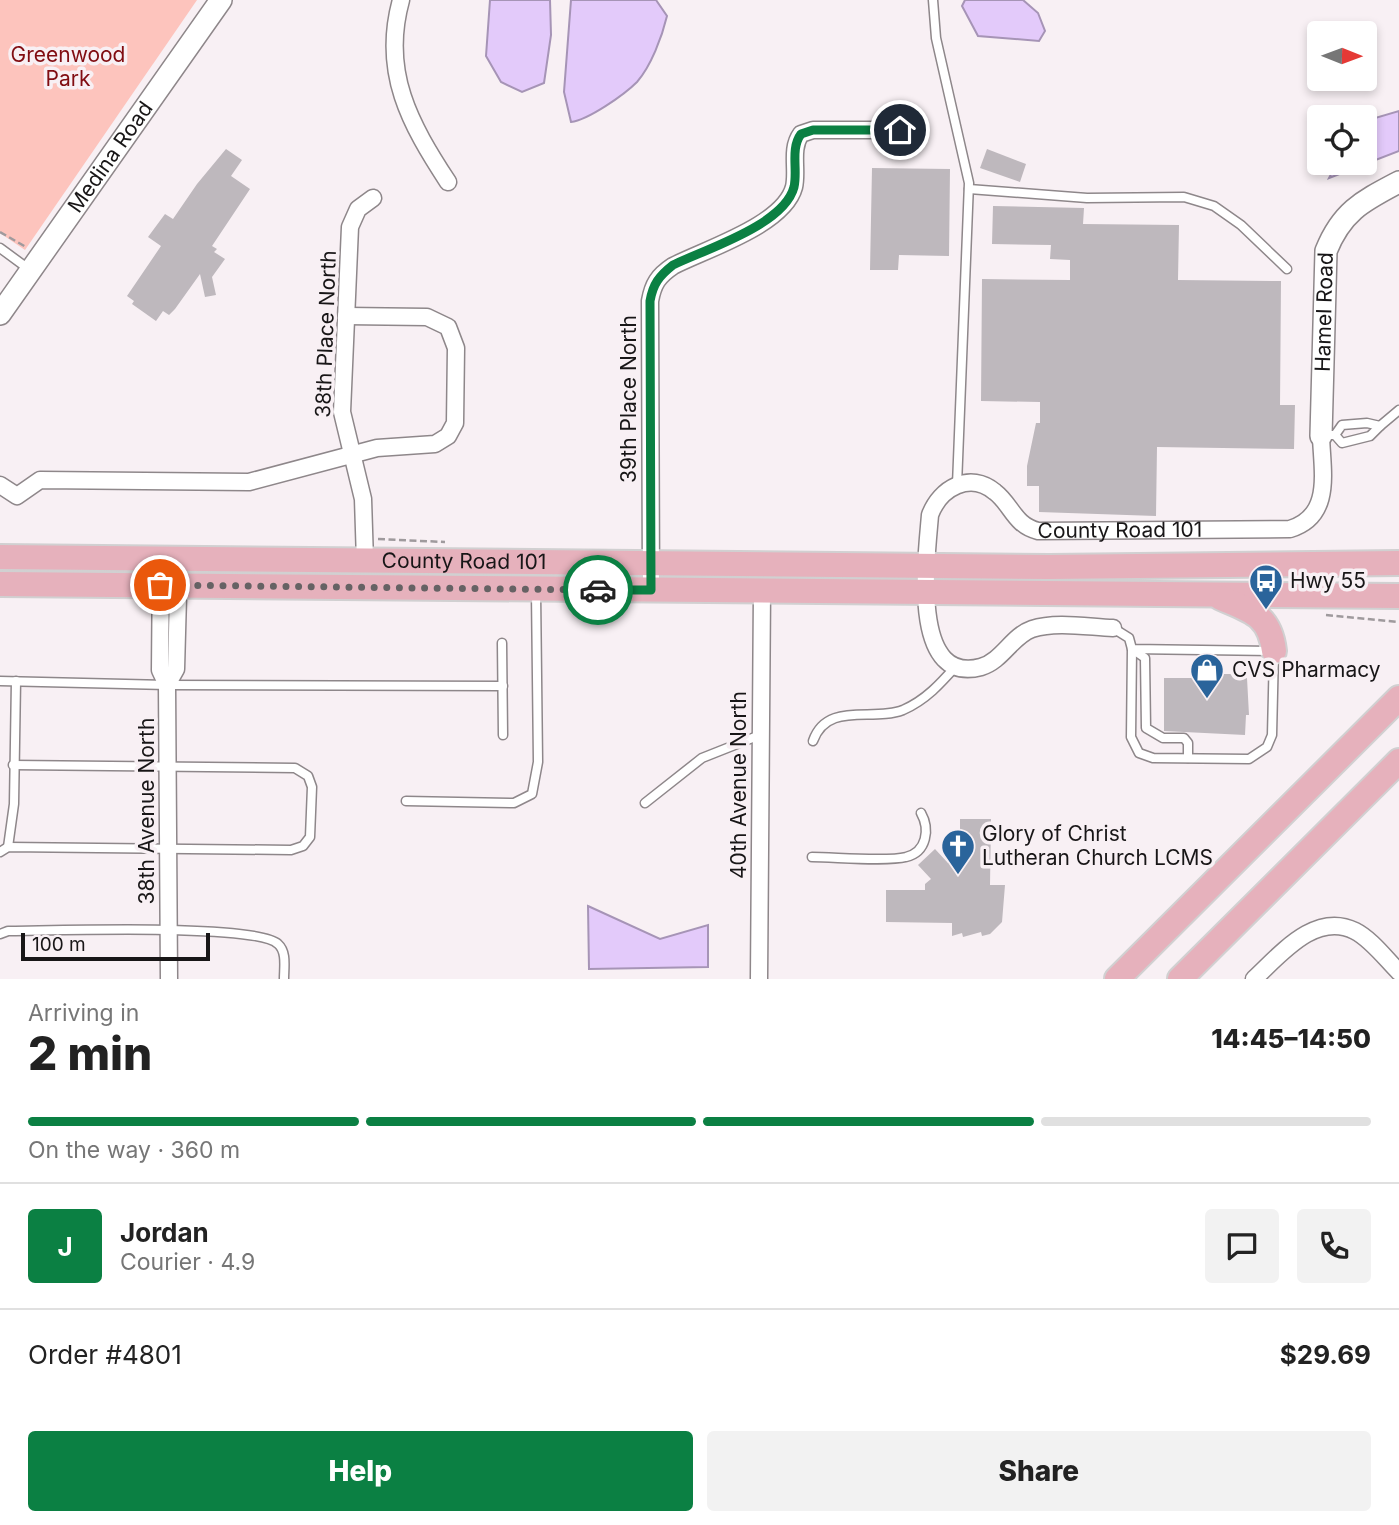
<!DOCTYPE html>
<meta charset="utf-8">
<style>
:root{--surface:#fff;--page:#f2f2f2;--text:#222;--muted:#767676;--line:#e0e0e0;--accent:#0b8043}
body{margin:0;font-family:Inter,sans-serif;background:var(--page);color:var(--text);height:100vh;display:flex;flex-direction:column;font-size:26px;white-space:nowrap}
*{box-sizing:border-box;margin:0}
p{font-size:23px;color:var(--muted)}
.icon{flex:none;width:38px;height:38px;fill:none;stroke:currentColor;stroke-width:2;stroke-linecap:round;stroke-linejoin:round}
.map{position:relative;height:979px;overflow:hidden}
.drawer{display:flex;flex-direction:column;background:var(--surface);flex:1}
.drawer>*{flex:none}
.needle{width:46px;rotate:91deg}
.fabs{position:absolute;left:1307px;top:21px;display:grid;gap:14px}
.fabs a{display:grid;place-items:center;width:70px;height:70px;border-radius:7px;background:var(--surface);box-shadow:0 4px 10px #0003;font-size:35px}
.scale{position:absolute;left:21px;bottom:18px;width:189px;box-sizing:border-box;padding-left:7px;border:4px solid #181617;border-top:0;font-size:19px;line-height:24px;white-space:nowrap;color:#181617;-webkit-text-stroke:5px #f8f0f4;paint-order:stroke}
.pin{position:absolute;display:grid;place-items:center;width:60px;height:60px;color:#fff;margin:-30px;border:4px solid #fff;border-radius:50%;box-shadow:0 2px 7px #0007}
.courier{position:absolute;display:grid;place-items:center;width:70px;height:70px;margin:-35px;border:5px solid #0b8043;border-radius:50%;background:#fff;color:#222;box-shadow:0 2px 9px #0007}
.head em{font-style:normal;font-weight:800}
.head div{display:flex;flex-direction:column-reverse}
.head{display:flex;align-items:center;justify-content:space-between;height:119px;padding:0 28px}
h1{font-size:46px;font-weight:800;line-height:52px}
.bar{display:grid;grid-template-columns:repeat(4,1fr);gap:10px 7px;align-content:center;height:84px;padding:0 28px}
.bar i{height:9px;border-radius:5px;background:var(--line)}
.bar .current{background:var(--accent)}
.bar p{grid-column:span 4}
.line{display:flex;align-items:center;gap:18px;padding:0 28px;border-top:2px solid var(--line)}
.line div{flex:1}
.round{display:grid;place-items:center;flex:none;width:74px;height:74px;border-radius:7px;background:var(--page)}
.primary-button{display:flex;gap:14px;margin-top:auto;padding:14px 28px}
.primary-button a{flex:1;height:80px;border-radius:7px;background:var(--accent);color:#fff;font-size:28px;font-weight:800;line-height:80px;text-align:center}
.primary-button a+a{background:var(--page);color:var(--text)}
.map>svg:first-child{display:block}
.green{fill:#fdc4bd}
.water{fill:#e3cafa;stroke:#a694b6;stroke-width:2}
.building{fill:#beb8bd}
.lines{fill:none;stroke-linecap:round;stroke-linejoin:round}
.lane-casing{stroke:#8e878a;stroke-width:11}
.street-casing{stroke:#8e878a;stroke-width:19}
.secondary-casing{stroke:#8e878a;stroke-width:24}
.primary-casing{stroke:#d1d0d1;stroke-width:28}
.path{stroke:#9f9a9d;stroke-width:2.5;stroke-dasharray:7 3.5;stroke-linecap:butt}
.lane{stroke:#fff;stroke-width:8}
.street{stroke:#fff;stroke-width:16}
.secondary{stroke:#fff;stroke-width:21}
.primary{stroke:#e6b1bc;stroke-width:24}
.done{stroke:#666264;stroke-width:7;stroke-dasharray:0 12.6}
.route{stroke:#0b8043;stroke-width:9}
.labels{text-anchor:middle;stroke-width:7;stroke-linejoin:round;paint-order:stroke}
.park-label{font-size:21px;fill:#810d12;stroke:#f8f0f4}
.street-label{font-size:21px;fill:#181617;stroke:#f8f0f4}
.poi-label{font-size:21px;fill:#181617;stroke:#f8f0f4;text-anchor:start}
</style>
<div class="map">
<svg width="1399" height="979" viewBox="0 0 1399 979">
<rect width="100%" height="100%" fill="#f8f0f4"/>
<path class="green" d="M0 0H197L25 250 0 233Z"/>
<g class="water">
<path d="M490 0H550L551 35 544 83 522 92 501 82 486 56Z"/>
<path d="M571 0H656L667 16C662 37 651 66 637 82 624 95 588 120 571 122L564 92Z"/>
<path d="M965 0H1023L1038 13 1045 31 1039 41 978 36 962 6Z"/>
<path d="M1399 111V151L1329 178 1337 163H1365V121Z"/>
<path d="M588 906 660 939 708 925V967L589 969Z"/>
</g>
<g class="building">
<path d="M226 149 242 160 231 176 250 189 212 246 217 249 214 252 225 259 212 277 216 295 205 297 200 274 175 309 169 315 163 311 156 321 132 304 134 301 127 296 161 246 148 237 165 214 173 219 197 184Z"/>
<path d="M987 149 1026 164 1020 182 980 168Z"/>
<path d="M872 168 950 169 949 256 899 255 898 270H870Z"/>
<path d="M993 206 1084 208 1083 224 1179 225 1178 280 1281 281 1280 405H1295L1294 449 1157 447 1156 516 1039 512V486H1027V466L1036 423H1040V402L981 401 982 279 1070 280V260L1050 259 1051 245 992 244Z"/>
<path d="M1207 674H1239L1247 678 1249 715H1246L1245 735 1164 731V678H1208Z"/>
<path d="M960 819H991L990 885H1005L1002 922 990 934 982 936 981 932 963 937 962 933 952 936V923L886 922V890H925V884L931 879 918 865 935 849 948 863 960 852Z"/>
</g>
<g class="lines">
<g class="lane-casing">
<g id="lane">
<path d="M933 0 936 38 969 183 957 485"/>
<path d="M969 189 1087 198 1184 197 1214 206 1241 225 1287 269"/>
<path d="M0 248 30 270"/>
<path d="M1380 426 1399 410"/>
<path d="M1323 435H1335L1342 425 1367 423 1380 426 1370 436 1342 443 1335 435"/>
<path d="M1113 628 1129 638 1132 649 1131 737 1139 753 1153 758 1249 759 1267 747 1272 735 1274 651 1132 649"/>
<path d="M502 643 503 735"/>
<path d="M1132 649 1145 658 1146 728 1163 738H1184L1188 743V758"/>
<path d="M0 681 167 685 503 686"/>
<path d="M813 741C827 701 872 722 903 710 926 700 941 683 957 665"/>
<path d="M406 801 514 803 532 794 538 762 536 592"/>
<path d="M645 803 702 758 760 735"/>
<path d="M8 847 14 804 16 681"/>
<path d="M0 852 8 847 291 850 303 846 310 837 312 787 308 776 295 768 13 765"/>
<path d="M812 857C834 857 887 862 906 857 927 852 930 829 921 813"/>
<path d="M0 934 8 931C49 931 256 923 278 944 287 952 284 967 284 979"/>
</g>
</g>
<g class="street-casing">
<g id="street">
<path d="M401 0C381 72 410 124 448 182"/>
<path d="M0 485 17 496 40 480 249 482 377 448 435 444 448 436 455 423 456 348 448 327 427 317 346 316"/>
<path d="M161 560 160 670 167 685 169 979"/>
<path d="M365 561 363 499 342 412 350 227 358 209 373 198"/>
<path d="M651 590 650 301C653 284 658 276 673 266 706 249 784 225 794 187 798 170 790 149 801 134L813 130H900"/>
<path id="s1" d="M1113 628C1088 627 1056 621 1032 629 1012 636 1002 661 981 667 909 686 927 553 930 515 940 488 970 471 995 492 1012 505 1014 525 1038 531L1290 529C1333 516 1322 471 1321 436"/>
<path d="M167 685 176 669 179 560"/>
<path d="M759 979 762 591"/>
<path d="M1254 979C1280 955 1315 911 1355 931 1371 939 1386 959 1399 972"/>
</g>
</g>
<g class="secondary-casing">
<g id="secondary">
<path id="s2" d="M0 314 221 0"/>
<path id="s3" d="M1321 436 1326 251C1342 211 1363 201 1399 182"/>
</g>
</g>
<g class="primary-casing">
<g id="primary">
<path id="s4" d="M0 557 1049 567 1399 563"/>
<path d="M0 584 1399 596"/>
<path d="M1221 598C1251 611 1270 615 1274 651"/>
<path d="M1117 979 1399 698"/>
<path d="M1180 979 1399 761"/>
</g>
</g>
<g class="path">
<path d="M0 232 26 247"/>
<path d="M378 539 445 542"/>
<path d="M1326 615 1399 622"/>
</g>
<use href="#lane" class="lane"/>
<use href="#street" class="street"/>
<use href="#secondary" class="secondary"/>
<use href="#primary" class="primary"/>
</g>
<g class="lines">
<path class="done" d="M160 585 598 590"/>
<path class="route" d="M598 590H651L650 301C653 284 659 276 673 265 706 249 784 225 794 187 798 170 790 149 801 134L813 130H900"/>
</g>
<defs>
<g id="bus-pin" transform="scale(1.75)"><path d="M0 17L-7.5 6A9.5 9.5 0 1 1 7.5 6Z" fill="#2a649b" stroke="#f8f0f4"/><path d="M-5-6H5V4H4V6H2V4H-2V6H-4V4H-5ZM-3.5-4V0h7V-4ZM-3.5 1.2v1.5H-2V1.2ZM2 1.2v1.5H3.5V1.2Z" fill="#fff"/></g>
<g id="shop-pin" transform="scale(1.75)"><path d="M0 17L-7.5 6A9.5 9.5 0 1 1 7.5 6Z" fill="#2a649b" stroke="#f8f0f4"/><path d="M-5-2.5h2.3a2.7 3.5 0 0 1 5.4 0H5L5.5 6h-11ZM-1.5-2.5h3a1.5 2.3 0 0 0-3 0Z" fill="#fff"/></g>
<g id="church-pin" transform="scale(1.75)"><path d="M0 17L-7.5 6A9.5 9.5 0 1 1 7.5 6Z" fill="#2a649b" stroke="#f8f0f4"/><path d="M-1.2-6h2.4v3.5h3.3v2.4h-3.3V6h-2.4V-.1h-3.3v-2.4h3.3Z" fill="#fff"/></g>
</defs>
<g fill-rule="evenodd">
<use href="#bus-pin" x="1266" y="581"/>
<use href="#shop-pin" x="1207" y="670"/>
<use href="#church-pin" x="958" y="846"/>
</g>
<g class="labels">
<g class="park-label">
<text x="68" y="62">Greenwood<tspan x="68" dy="24">Park</tspan></text>
</g>
<g class="street-label">
<text dy="7" stroke="none"><textPath href="#s2" startOffset="192">Medina Road</textPath></text>
<text dy="7" stroke="none"><textPath href="#s3" startOffset="124">Hamel Road</textPath></text>
<text transform="translate(326 334) rotate(-88)" y="7">38th Place North</text>
<text transform="translate(629 399) rotate(-90)" y="7">39th Place North</text>
<text dy="7" stroke="none"><textPath href="#s1" startOffset="556">County Road 101</textPath></text>
<text dy="7" stroke="none"><textPath href="#s4" startOffset="464">County Road 101</textPath></text>
<text transform="translate(739 785) rotate(-90)" y="7">40th Avenue North</text>
<text transform="translate(147 811) rotate(-90)" y="7">38th Avenue North</text>
</g>
<g class="poi-label">
<text x="1290" y="588">Hwy 55</text>
<text x="1232" y="677">CVS Pharmacy</text>
<text x="982" y="841">Glory of Christ<tspan x="982" dy="24">Lutheran Church LCMS</tspan></text>
</g>
</g>
</svg>
<div class="fabs">
<a><svg class="needle" viewBox="-14 -14 28 28"><path d="M0-13l5 13h-10z" fill="#e53935"/><path d="M0 13l5-13h-10z" fill="#767676"/></svg></a>
<a><svg class="icon" aria-label="locate" viewBox="0 0 24 24"><circle cx="12" cy="12" r="6"/><path d="M12 2v4M12 18v4M2 12h4M18 12h4"/></svg></a>
</div>
<div class="scale">100 m</div>
<div class="pin" style="left:160px;top:585px;background:#ea580c"><svg class="icon" aria-label="bag" viewBox="0 0 24 24"><path d="M5 8h14l-1 12H6zM9 8a3 3 0 0 1 6 0"/></svg></div>
<div class="pin" style="left:900px;top:130px;background:#1f2937"><svg class="icon" aria-label="home" viewBox="0 0 24 24"><path d="M3 11l9-7 9 7M6 9v11h12V9"/></svg></div>
<div class="courier" style="left:598px;top:590px"><svg class="icon" aria-label="car" viewBox="0 0 24 24"><path d="M5 17H2v-5l4-1 3-4h7l3 4 3 1v5h-3M9 17h6M6 11h13"/><circle cx="7" cy="17" r="2"/><circle cx="17" cy="17" r="2"/></svg></div>
</div>
<section class="drawer">
<div class="head"><div><h1>2 min</h1><p>Arriving in</p></div><em>14:45–14:50</em></div>
<div class="bar"><i class="current"></i><i class="current"></i><i class="current"></i><i></i><p>On the way · 360 m</p></div>
<div class="line" style="height:126px"><b class="round" style="background:var(--accent);color:#fff">J</b><div><b>Jordan</b><p>Courier · 4.9</p></div><a class="round"><svg class="icon" aria-label="chat" viewBox="0 0 24 24"><path d="M4 5h16v11H9l-5 4z"/></svg></a><a class="round"><svg class="icon" aria-label="phone" viewBox="0 0 24 24"><path d="M5 4h4l2 5-3 2q2 4 5 5l2-3 5 2v4C11 20 4 13 5 4z"/></svg></a></div>
<div class="line" style="height:91px"><div>Order #4801</div><b>$29.69</b></div>
<div class="primary-button"><a>Help</a><a>Share</a></div>
</section>
